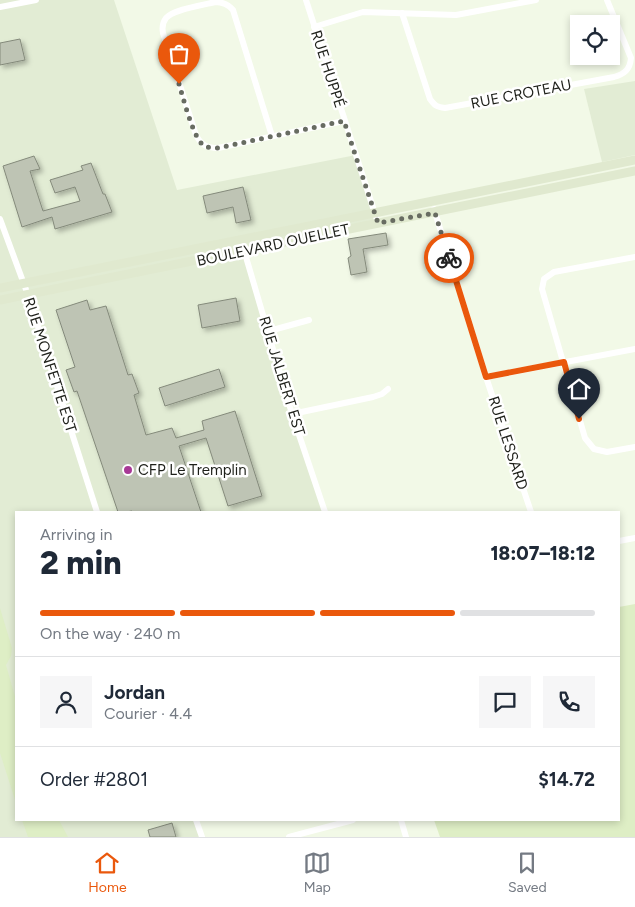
<!DOCTYPE html>
<meta charset="utf-8">
<style>
:root{--surface:#fff;--page:#f6f6f7;--text:#1f2937;--muted:#747a83;--line:#e0e1e3;--accent:#ea580c}
body{margin:0;font-family:Figtree,sans-serif;background:var(--page);color:var(--text);height:100vh;display:flex;flex-direction:column;font-size:19px;white-space:nowrap}
*{box-sizing:border-box;margin:0}
p{font-size:16px;color:var(--muted)}
.icon{flex:none;width:28px;height:28px;fill:none;stroke:currentColor;stroke-width:2;stroke-linecap:round;stroke-linejoin:round}
.map{position:relative;flex:1;overflow:hidden}
.side{position:absolute;left:15px;top:511px;width:605px;height:310px;display:flex;flex-direction:column;background:var(--surface);border-radius:0px;box-shadow:0 2px 8px #0003}
.side>*{flex:none}
.controls{position:absolute;left:570px;top:15px;display:grid;gap:10px}
.controls a{display:grid;place-items:center;width:50px;height:50px;border-radius:0px;background:var(--surface);box-shadow:0 2px 8px #0003;font-size:25px}
.pin{position:absolute;display:grid;place-items:center;width:42px;height:42px;color:#fff;margin:-51px -21px;border-radius:50% 50% 50% 0;rotate:-45deg;box-shadow:0 0 5px #0007}
.pin .icon{rotate:45deg}
.courier{position:absolute;display:grid;place-items:center;width:50px;height:50px;margin:-25px;border:4px solid #ea580c;border-radius:50%;background:#fff;color:#222;box-shadow:0 1px 6px #0007}
.overview em{font-style:normal;font-weight:800}
.overview div{display:flex;flex-direction:column-reverse}
.overview{display:flex;align-items:center;justify-content:space-between;height:85px;padding:0 25px}
h1{font-size:32px;font-weight:800;line-height:38px}
.bar{display:grid;grid-template-columns:repeat(4,1fr);gap:8px 5px;align-content:center;height:60px;padding:0 25px}
.bar i{height:6px;border-radius:4px;background:var(--line)}
.bar .current{background:var(--accent)}
.bar p{grid-column:span 4}
.line{display:flex;align-items:center;gap:12px;padding:0 25px;border-top:1px solid var(--line)}
.line div{flex:1}
.round{display:grid;place-items:center;flex:none;width:52px;height:52px;border-radius:0px;background:var(--page)}
.tabs{display:flex;justify-content:space-around;align-items:center;height:70px;border-top:1px solid var(--line);background:var(--surface);font-size:14px;color:var(--muted)}
.tabs a{display:grid;justify-items:center;gap:2px}
.tabs .current{color:var(--accent)}
.map>svg:first-child{display:block}
.built{fill:#e2ecd4}
.green{fill:#deeec5}
.building{fill:#bec4b4;stroke:#848a7b;filter:url(#shadow)}
.lines{fill:none;stroke-linecap:round;stroke-linejoin:round}
.street{stroke:#fff;stroke-width:6}
.secondary{stroke:#e0e9cf;stroke-width:9}
.done{stroke:#686c62;stroke-width:5;stroke-dasharray:0 9}
.route{stroke:#ea580c;stroke-width:6}
.poi-dot{fill:#a83996;stroke:#fff;stroke-width:2}
.labels{text-anchor:middle;stroke-width:5;stroke-linejoin:round;paint-order:stroke}
.street-label{font-size:15px;fill:#1e201a;stroke:#fff}
.poi-label{font-size:15px;fill:#1e201a;stroke:#fff;text-anchor:start}
</style>
<div class="map">
<svg width="635" height="837" viewBox="0 0 635 837">
<defs>
<filter id="shadow"><feDropShadow dx="3" dy="3" stdDeviation="2.5" flood-color="#0004"/></filter>
</defs>
<rect width="100%" height="100%" fill="#f2f9e7"/>
<g class="built">
<path d="M0 0H114L177 190 356 155 378 223 245 251 325 512H16V820H196L202 837H0Z"/>
<path d="M635 81V155L602 162 584 89Z"/>
</g>
<g class="green">
<path d="M635 604V837H440L434 820H619V607Z"/>
<path d="M0 608 12 648 11 656 6 665 16 700V803L0 753Z"/>
<path d="M22 820H59L68 837H28Z"/>
</g>
<g class="building">
<path d="M20 39 25 60 0 65V43Z"/>
<path d="M34 156 40 169 30 171 43 211 80 201 75 187 55 193 50 180 83 170 81 166 91 163 103 194H105L112 212 55 229 52 217 22 227 3 166Z"/>
<path d="M243 187 251 220 236 223 233 207 207 213 203 196Z"/>
<path d="M386 233 388 245 363 249 367 272 351 275 348 258 351 256 348 239Z"/>
<path d="M236 298 240 321 202 328 198 305Z"/>
<path d="M87 300 90 310 106 306 128 375 132 374 139 393 134 395 146 435 172 428 176 438 204 430 202 421 235 411 262 496 228 506 206 438 179 446 201 512H133L132 511 126 512H118L77 391 74 392 66 370 75 367 56 310Z"/>
<path d="M219 369 225 387 165 406 159 388Z"/>
<path d="M172 823 176 837H150L148 830Z"/>
</g>
<g class="lines">
<g class="street">
<path d="M306 0 378 223"/>
<path d="M0 7 36 0"/>
<path d="M402 13 430 99C435 106 437 107 445 108L614 77C624 74 630 70 631 58L607 0"/>
<path d="M314 27 363 12 456 15 536 0"/>
<path d="M272 136 233 10C228 4 223 2 215 2 204 5 174 9 166 18 163 22 162 28 163 33L196 135C201 145 207 148 218 148L344 121"/>
<path d="M434 209 486 377 531 512"/>
<path d="M0 219 28 295 97 512"/>
<path d="M241 240 292 414 325 512"/>
<path d="M635 257 554 272 544 279 542 289 585 438 594 449 607 452 635 447"/>
<path d="M269 331 309 320"/>
<path d="M486 377 635 349"/>
<path d="M292 414 373 397 382 394 388 389"/>
<path d="M619 541 635 538"/>
<path d="M196 820 202 837"/>
<path d="M401 820 406 837"/>
<path d="M289 837 353 820"/>
</g>
<g class="secondary">
<path d="M0 288 374 213 635 160"/>
<path d="M0 300 635 171"/>
</g>
</g>
<g class="lines">
<path class="done" d="M179 84C183 97 193 137 203 145 207 148 213 148 218 148L344 121 378 223 435 213 449 258"/>
<path class="route" d="M449 258 486 377 564 362 579 419"/>
</g>
<circle class="poi-dot" cx="128" cy="470" r="5"/>
<g class="labels">
<g class="street-label">
<text transform="translate(328 69) rotate(72)" y="5">RUE HUPPÉ</text>
<text transform="translate(521 94) rotate(-11)" y="5">RUE CROTEAU</text>
<text transform="translate(273 245) rotate(-12)" y="5">BOULEVARD OUELLET</text>
<text transform="translate(50 365) rotate(72)" y="5">RUE MONFETTE EST</text>
<text transform="translate(282 376) rotate(73)" y="5">RUE JALBERT EST</text>
<text transform="translate(508 443) rotate(72)" y="5">RUE LESSARD</text>
</g>
<g class="poi-label">
<text x="138" y="475">CFP Le Tremplin</text>
</g>
</g>
</svg>
<div class="controls">
<a><svg class="icon" aria-label="locate" viewBox="0 0 24 24"><circle cx="12" cy="12" r="6"/><path d="M12 2v4M12 18v4M2 12h4M18 12h4"/></svg></a>
</div>
<div class="pin" style="left:179px;top:84px;background:#ea580c"><svg class="icon" aria-label="bag" viewBox="0 0 24 24"><path d="M5 8h14l-1 12H6zM9 8a3 3 0 0 1 6 0"/></svg></div>
<div class="pin" style="left:579px;top:419px;background:#1f2937"><svg class="icon" aria-label="home" viewBox="0 0 24 24"><path d="M3 11l9-7 9 7M6 9v11h12V9"/></svg></div>
<div class="courier" style="left:449px;top:258px"><svg class="icon" aria-label="bike" viewBox="0 0 24 24"><circle cx="6" cy="16" r="4"/><circle cx="18" cy="16" r="4"/><path d="M6 16l4-8h5l3 8M10 8l3 8H6M13 5h3"/></svg></div>
<section class="side">
<div class="overview"><div><h1>2 min</h1><p>Arriving in</p></div><em>18:07–18:12</em></div>
<div class="bar"><i class="current"></i><i class="current"></i><i class="current"></i><i></i><p>On the way · 240 m</p></div>
<div class="line" style="height:90px"><a class="round"><svg class="icon" aria-label="person" viewBox="0 0 24 24"><circle cx="12" cy="8" r="4"/><path d="M4 21q1-7 8-7t8 7"/></svg></a><div><b>Jordan</b><p>Courier · 4.4</p></div><a class="round"><svg class="icon" aria-label="chat" viewBox="0 0 24 24"><path d="M4 5h16v11H9l-5 4z"/></svg></a><a class="round"><svg class="icon" aria-label="phone" viewBox="0 0 24 24"><path d="M5 4h4l2 5-3 2q2 4 5 5l2-3 5 2v4C11 20 4 13 5 4z"/></svg></a></div>
<div class="line" style="height:65px"><div>Order #2801</div><b>$14.72</b></div>
</section>
</div>
<nav class="tabs">
<a class="current"><svg class="icon" aria-label="home" viewBox="0 0 24 24"><path d="M3 11l9-7 9 7M6 9v11h12V9"/></svg>Home</a>
<a><svg class="icon" aria-label="map" viewBox="0 0 24 24"><path d="M3 6l6-2 6 2 6-2v14l-6 2-6-2-6 2zM9 4v14M15 6v14"/></svg>Map</a>
<a><svg class="icon" aria-label="saved" viewBox="0 0 24 24"><path d="M7 4h10v16l-5-4-5 4z"/></svg>Saved</a>
</nav>
